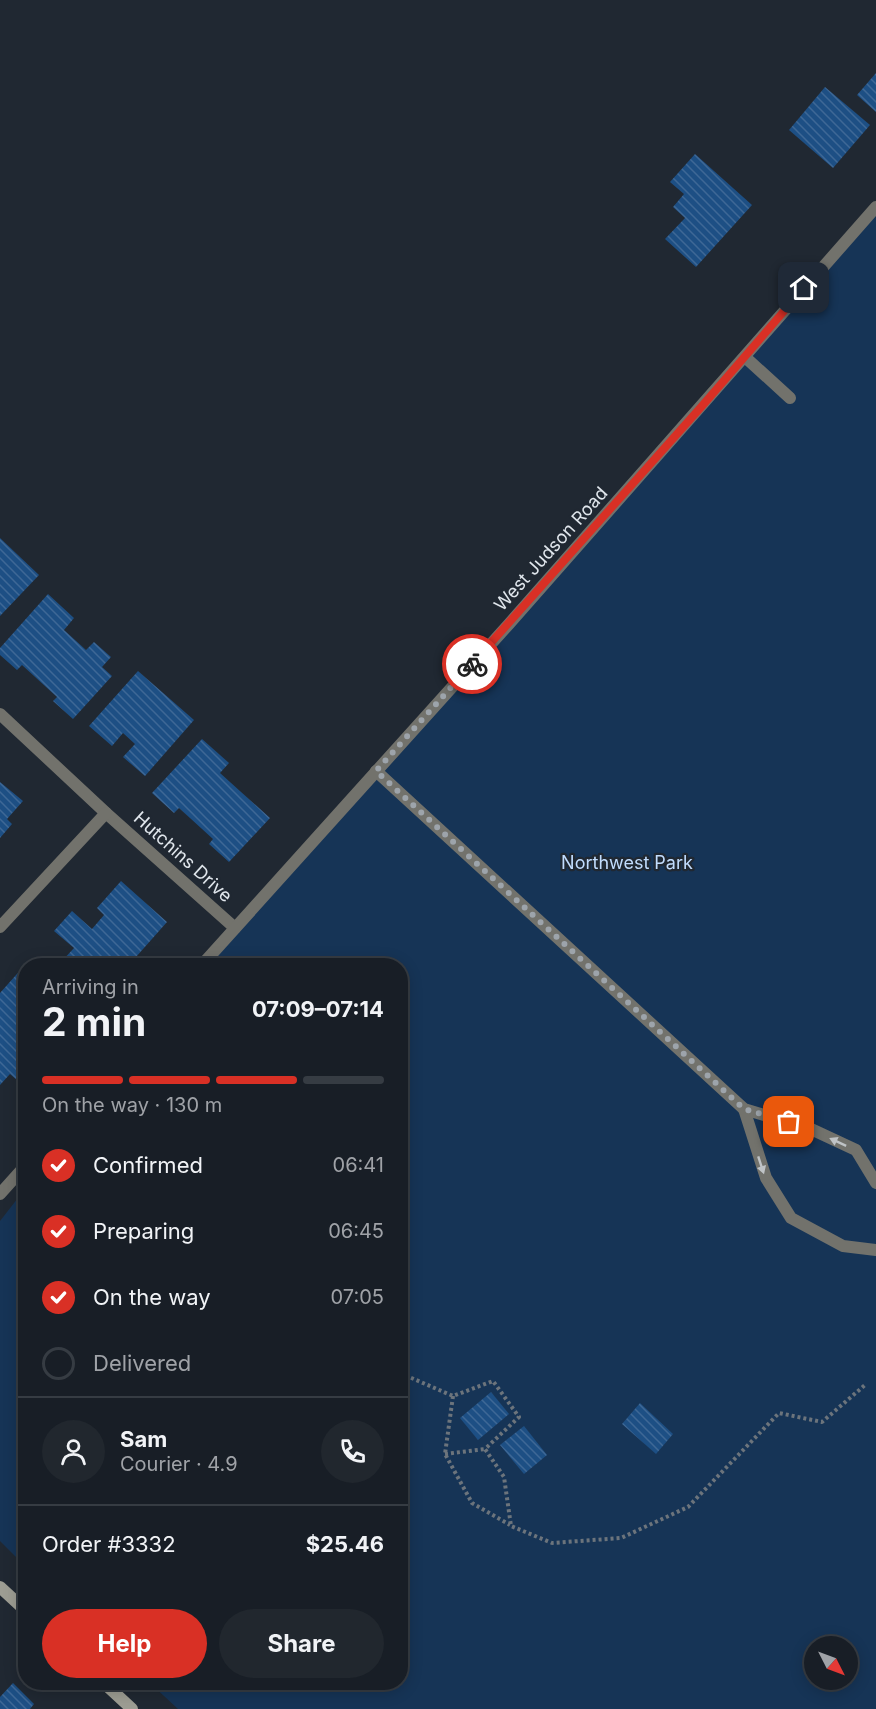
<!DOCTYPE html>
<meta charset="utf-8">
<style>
:root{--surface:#181e26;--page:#21272e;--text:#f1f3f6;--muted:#9fa2a7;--line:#363c43;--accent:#d93025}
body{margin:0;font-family:Inter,sans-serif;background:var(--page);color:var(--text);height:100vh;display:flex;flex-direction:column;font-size:22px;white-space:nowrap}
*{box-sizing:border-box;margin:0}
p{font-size:20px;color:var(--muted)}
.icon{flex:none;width:33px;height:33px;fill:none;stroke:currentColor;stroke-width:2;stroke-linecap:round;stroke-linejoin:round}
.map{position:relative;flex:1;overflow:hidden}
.details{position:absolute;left:18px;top:958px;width:390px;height:732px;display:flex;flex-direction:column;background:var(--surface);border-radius:24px;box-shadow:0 3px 15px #0003,0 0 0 2px var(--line)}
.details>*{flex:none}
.needle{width:39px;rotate:132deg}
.buttons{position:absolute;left:804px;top:1636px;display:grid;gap:12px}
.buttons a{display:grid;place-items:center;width:54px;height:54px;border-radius:50%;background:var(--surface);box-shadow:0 3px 15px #0003,0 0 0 2px var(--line);font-size:30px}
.pin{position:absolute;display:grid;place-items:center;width:51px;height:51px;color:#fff;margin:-26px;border-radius:12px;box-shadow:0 3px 9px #0006}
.courier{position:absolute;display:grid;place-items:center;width:60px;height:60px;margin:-30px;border:4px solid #d93025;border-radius:50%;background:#fff;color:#222;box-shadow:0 2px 8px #0007}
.overview em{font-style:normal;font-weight:700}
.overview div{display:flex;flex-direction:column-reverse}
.overview{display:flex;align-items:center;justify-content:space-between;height:102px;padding:0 24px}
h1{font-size:39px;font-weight:700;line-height:45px}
.bar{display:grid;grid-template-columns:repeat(4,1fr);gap:9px 6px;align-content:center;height:72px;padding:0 24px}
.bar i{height:8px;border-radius:4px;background:var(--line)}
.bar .on{background:var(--accent)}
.bar p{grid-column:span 4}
.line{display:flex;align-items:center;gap:15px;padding:0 24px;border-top:2px solid var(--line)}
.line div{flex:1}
.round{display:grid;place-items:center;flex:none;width:63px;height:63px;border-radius:32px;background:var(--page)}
ol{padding:0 24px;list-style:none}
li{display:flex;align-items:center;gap:18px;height:66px}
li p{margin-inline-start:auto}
li .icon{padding:6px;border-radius:50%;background:var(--accent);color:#fff;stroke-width:4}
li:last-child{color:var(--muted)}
li i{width:33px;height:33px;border:3px solid var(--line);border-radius:50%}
.primary-button{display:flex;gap:12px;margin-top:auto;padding:12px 24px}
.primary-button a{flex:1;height:69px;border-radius:36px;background:var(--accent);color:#fff;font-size:24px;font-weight:700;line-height:69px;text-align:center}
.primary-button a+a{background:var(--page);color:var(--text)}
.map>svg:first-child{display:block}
.green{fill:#163456;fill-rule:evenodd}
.building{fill:url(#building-back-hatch)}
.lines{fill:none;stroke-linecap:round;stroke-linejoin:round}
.path{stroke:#6c747c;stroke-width:4;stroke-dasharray:3 3;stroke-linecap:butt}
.lane{stroke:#72726c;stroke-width:12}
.street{stroke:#72726c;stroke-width:12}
.secondary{stroke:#9d9d93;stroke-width:12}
.oneway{fill:#bfc3c6}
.done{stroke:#9da4ab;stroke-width:6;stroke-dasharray:0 10.8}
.route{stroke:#d93025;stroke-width:8}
.labels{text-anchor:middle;stroke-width:4.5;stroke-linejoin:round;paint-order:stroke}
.street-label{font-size:18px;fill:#e0e6ec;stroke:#202832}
.park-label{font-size:18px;fill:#c1dcfd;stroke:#202832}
</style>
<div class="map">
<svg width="876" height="1709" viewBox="0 0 876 1709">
<defs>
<pattern id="building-back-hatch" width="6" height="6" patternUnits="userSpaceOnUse" patternTransform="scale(1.5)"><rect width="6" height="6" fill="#1d4f84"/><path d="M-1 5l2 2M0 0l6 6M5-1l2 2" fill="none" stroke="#3e6896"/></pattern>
</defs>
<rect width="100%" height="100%" fill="#202832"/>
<g class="green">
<path d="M876 212V1709H178L150 1683H400V966H204ZM814 1647H848V1680H814Z"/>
<path d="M25 1189V1566L0 1541V1221Z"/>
</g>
<g class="building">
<path d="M876 73V112L857 95Z"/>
<path d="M825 87 870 125 833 168 789 130Z"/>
<path d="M695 154 752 205 696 267 665 239 685 218 673 207 684 194 670 182Z"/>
<path d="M0 538 39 575 0 616Z"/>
<path d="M48 594 74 618 64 630 86 650 94 642 111 657 102 667 112 676 73 719 53 701 57 697 22 665 17 670 0 655V648Z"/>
<path d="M138 671 194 720 145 776 123 757 135 744 123 733 112 746 89 726Z"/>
<path d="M202 739 229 763 220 773 270 818 229 862 209 844 213 839 179 808 174 813 152 793Z"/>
<path d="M0 782 23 801 7 819 12 824 0 838Z"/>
<path d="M121 881 167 922 128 966H68L62 961 74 948 54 931 72 911 92 929 104 915 97 908Z"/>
<path d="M24 966 26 1071 17 1080 10 1074 0 1085V993Z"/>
<path d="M491 1392 509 1414 478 1440 460 1418Z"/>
<path d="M640 1403 673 1434 656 1454 622 1424Z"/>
<path d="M524 1426 547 1455 524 1474 500 1445Z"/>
<path d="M13 1683 34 1704 30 1709H0V1697Z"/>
</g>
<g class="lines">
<g class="path">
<path d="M400 1373 453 1396 493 1381 519 1417 485 1449 504 1477 511 1526 552 1543 621 1538 688 1507 779 1413 822 1422 865 1385"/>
<path d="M453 1396 445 1454 472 1503 510 1525"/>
<path d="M445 1454 485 1449"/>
</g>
<g class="lane">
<path d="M745 357 790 398"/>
<path d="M376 771 744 1109 811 1129 856 1150 876 1183"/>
<path d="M744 1109 766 1178 791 1218 843 1246 876 1250"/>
</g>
<g class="street">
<path d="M0 714 106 813 235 928"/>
<path d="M0 927 106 813"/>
<path d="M201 966 509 624 876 207"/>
<path d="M0 1194 26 1165"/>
</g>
<g class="secondary">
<path d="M0 1587 26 1611"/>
<path d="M104 1683 132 1709"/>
</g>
</g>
<defs><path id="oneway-solid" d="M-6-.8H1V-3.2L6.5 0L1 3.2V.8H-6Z" transform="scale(1.5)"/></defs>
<g class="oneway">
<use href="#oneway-solid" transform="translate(838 1142) rotate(-155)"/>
<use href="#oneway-solid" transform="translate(761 1165) rotate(72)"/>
</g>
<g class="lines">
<path class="done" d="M472 664 376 771 744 1109 789 1122"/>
<path class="route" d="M472 664 702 406 804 288"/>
</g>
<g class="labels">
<g class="street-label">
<text transform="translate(551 549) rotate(-48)" y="6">West Judson Road</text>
<text transform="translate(183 857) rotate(42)" y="6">Hutchins Drive</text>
</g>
<g class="park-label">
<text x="627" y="869">Northwest Park</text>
</g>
</g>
</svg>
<div class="buttons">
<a><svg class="needle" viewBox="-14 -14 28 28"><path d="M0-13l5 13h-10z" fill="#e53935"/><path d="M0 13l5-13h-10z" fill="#9fa2a7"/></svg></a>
</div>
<div class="pin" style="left:789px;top:1122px;background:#ea580c"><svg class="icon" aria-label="bag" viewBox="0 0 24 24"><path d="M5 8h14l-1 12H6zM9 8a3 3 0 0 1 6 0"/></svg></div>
<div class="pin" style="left:804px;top:288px;background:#1f2937"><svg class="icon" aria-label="home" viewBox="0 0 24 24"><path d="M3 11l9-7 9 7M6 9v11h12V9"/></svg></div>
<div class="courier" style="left:472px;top:664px"><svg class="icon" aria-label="bike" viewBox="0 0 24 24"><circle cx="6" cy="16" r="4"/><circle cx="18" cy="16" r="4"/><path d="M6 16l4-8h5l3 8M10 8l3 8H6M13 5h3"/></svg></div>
<section class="details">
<div class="overview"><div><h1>2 min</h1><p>Arriving in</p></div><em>07:09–07:14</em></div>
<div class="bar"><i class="on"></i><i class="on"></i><i class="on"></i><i></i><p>On the way · 130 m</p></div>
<ol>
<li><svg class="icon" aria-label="check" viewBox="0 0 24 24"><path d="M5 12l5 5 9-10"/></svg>Confirmed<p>06:41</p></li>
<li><svg class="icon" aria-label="check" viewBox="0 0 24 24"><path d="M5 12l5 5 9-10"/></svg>Preparing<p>06:45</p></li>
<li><svg class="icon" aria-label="check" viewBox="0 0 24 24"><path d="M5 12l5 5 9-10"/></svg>On the way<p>07:05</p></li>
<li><i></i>Delivered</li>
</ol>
<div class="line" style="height:108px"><a class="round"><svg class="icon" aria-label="person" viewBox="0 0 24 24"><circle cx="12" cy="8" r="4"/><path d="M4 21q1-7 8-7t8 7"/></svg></a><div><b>Sam</b><p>Courier · 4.9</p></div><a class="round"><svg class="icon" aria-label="phone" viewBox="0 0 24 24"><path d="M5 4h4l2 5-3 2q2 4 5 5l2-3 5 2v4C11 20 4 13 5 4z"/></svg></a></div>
<div class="line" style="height:78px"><div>Order #3332</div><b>$25.46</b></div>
<div class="primary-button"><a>Help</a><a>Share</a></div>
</section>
</div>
